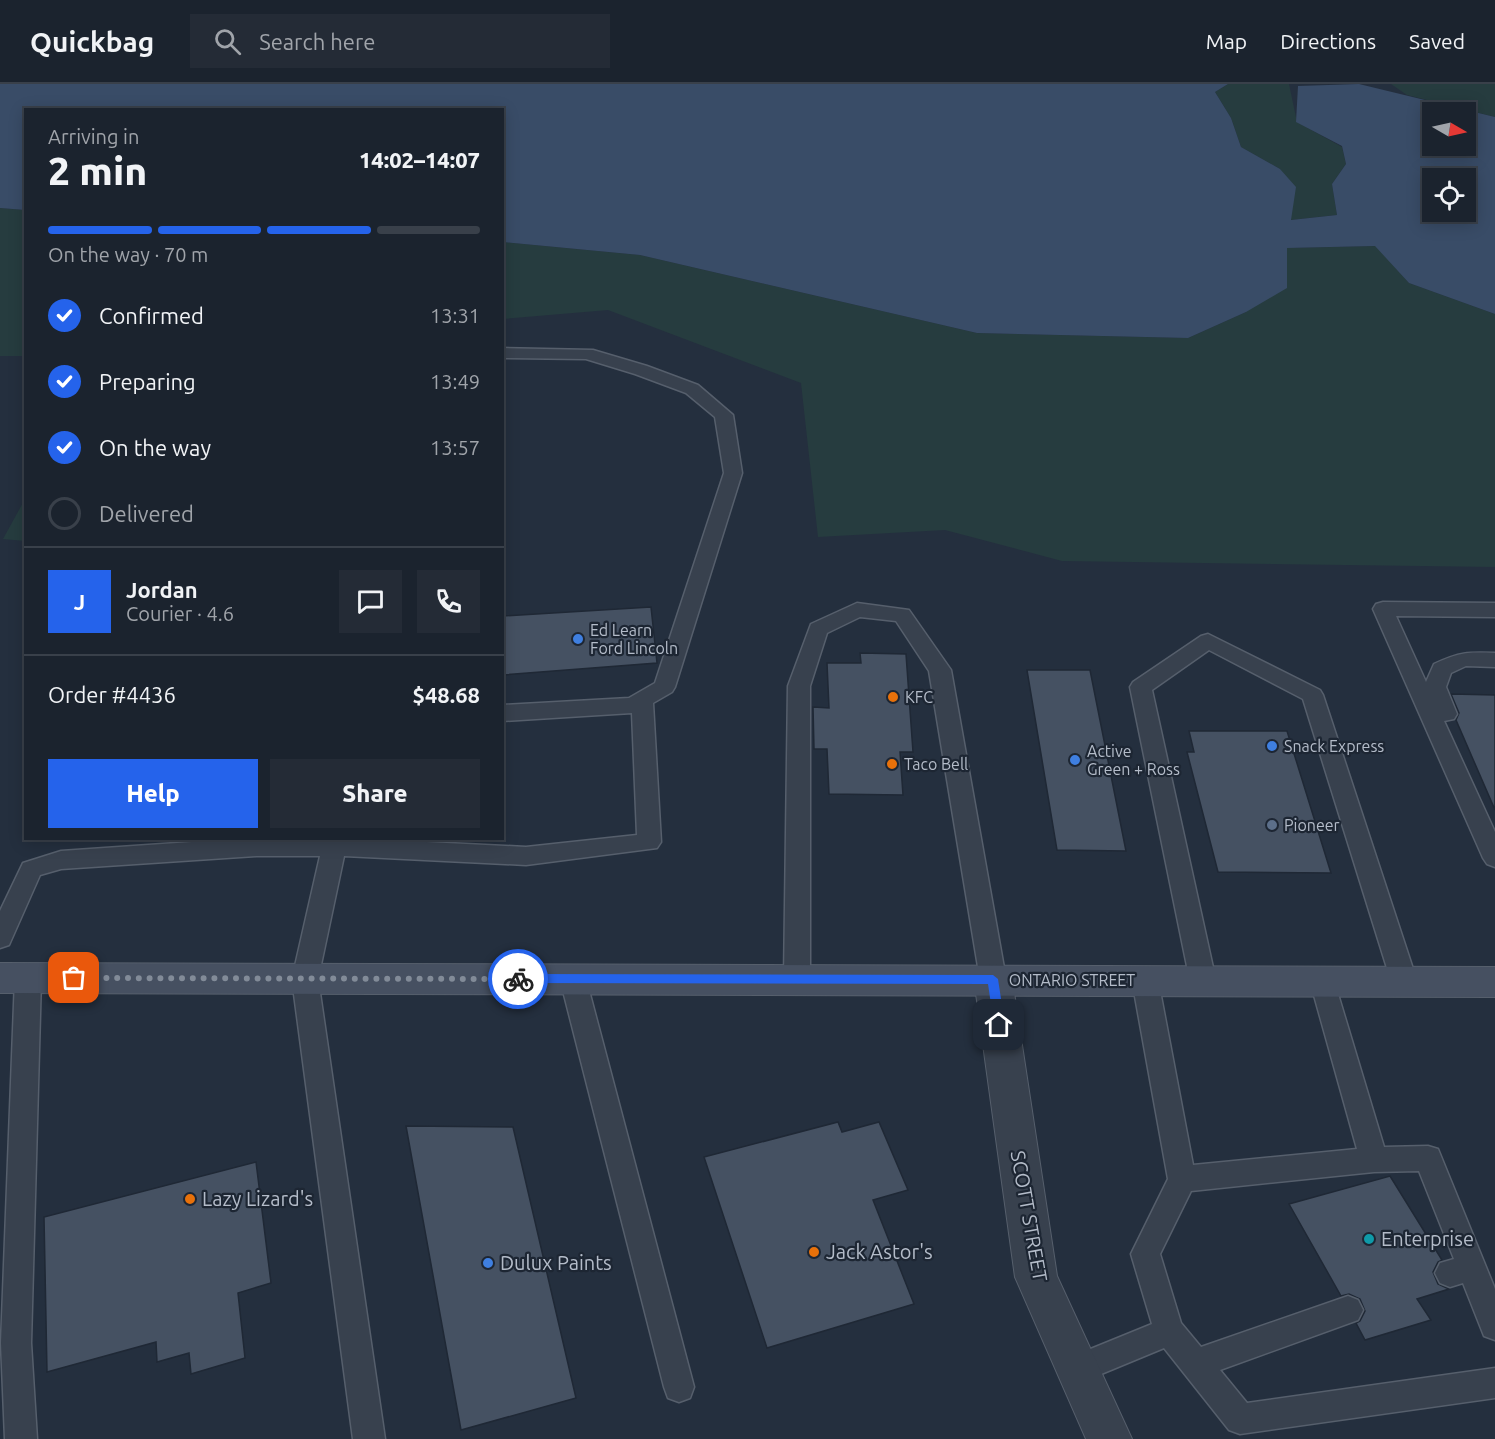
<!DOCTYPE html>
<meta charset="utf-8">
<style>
:root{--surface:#1b232e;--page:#242b36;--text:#f1f3f6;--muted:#a0a4aa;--line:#39404a;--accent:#2563eb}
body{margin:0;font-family:Ubuntu,sans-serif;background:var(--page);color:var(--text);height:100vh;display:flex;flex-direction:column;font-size:22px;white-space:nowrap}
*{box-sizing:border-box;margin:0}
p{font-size:20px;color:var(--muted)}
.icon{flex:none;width:33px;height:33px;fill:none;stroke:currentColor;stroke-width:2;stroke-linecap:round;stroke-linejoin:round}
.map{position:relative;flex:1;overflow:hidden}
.panel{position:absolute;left:24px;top:24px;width:480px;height:732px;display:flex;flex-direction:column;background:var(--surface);border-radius:0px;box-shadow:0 3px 15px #0003,0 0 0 2px var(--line)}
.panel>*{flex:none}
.needle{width:39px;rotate:99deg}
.tools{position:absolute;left:1422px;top:18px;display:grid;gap:12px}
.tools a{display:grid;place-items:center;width:54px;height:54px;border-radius:0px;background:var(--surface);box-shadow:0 3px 15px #0003,0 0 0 2px var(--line);font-size:30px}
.pin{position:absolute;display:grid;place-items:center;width:51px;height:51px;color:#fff;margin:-26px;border-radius:12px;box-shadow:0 3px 9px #0006}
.courier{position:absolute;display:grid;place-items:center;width:60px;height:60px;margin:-30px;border:4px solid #2563eb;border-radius:50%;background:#fff;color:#222;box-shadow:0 2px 8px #0007}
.headline em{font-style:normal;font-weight:800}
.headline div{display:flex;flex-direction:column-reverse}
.headline{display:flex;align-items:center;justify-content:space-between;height:102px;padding:0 24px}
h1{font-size:39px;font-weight:800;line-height:45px}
.bar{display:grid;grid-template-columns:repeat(4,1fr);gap:9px 6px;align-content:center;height:72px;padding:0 24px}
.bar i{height:8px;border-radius:4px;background:var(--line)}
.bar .current{background:var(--accent)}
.bar p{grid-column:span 4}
.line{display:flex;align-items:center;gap:15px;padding:0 24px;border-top:2px solid var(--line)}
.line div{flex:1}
.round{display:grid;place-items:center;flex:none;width:63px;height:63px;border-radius:0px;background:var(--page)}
ol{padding:0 24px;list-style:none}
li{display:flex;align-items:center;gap:18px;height:66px}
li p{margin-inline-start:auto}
li .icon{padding:6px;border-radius:50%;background:var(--accent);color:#fff;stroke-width:4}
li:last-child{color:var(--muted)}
li i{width:33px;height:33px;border:3px solid var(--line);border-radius:50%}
.cta{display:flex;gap:12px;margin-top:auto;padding:12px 24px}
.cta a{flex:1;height:69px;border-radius:0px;background:var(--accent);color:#fff;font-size:24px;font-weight:800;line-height:69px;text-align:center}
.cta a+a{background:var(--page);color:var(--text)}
header{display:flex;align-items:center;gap:36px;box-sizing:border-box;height:84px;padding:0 30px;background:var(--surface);border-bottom:2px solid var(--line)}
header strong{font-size:28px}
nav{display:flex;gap:33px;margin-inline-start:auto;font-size:21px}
.search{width:420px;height:54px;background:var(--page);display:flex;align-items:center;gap:15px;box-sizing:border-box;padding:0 21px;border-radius:0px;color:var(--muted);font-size:22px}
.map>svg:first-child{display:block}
.green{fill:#263c3f}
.water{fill:#394c67;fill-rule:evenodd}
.building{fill:#455162;stroke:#1f2835;stroke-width:1.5}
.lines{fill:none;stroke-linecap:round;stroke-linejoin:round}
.service-casing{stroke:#565f6c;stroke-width:3}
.tertiary-casing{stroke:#565f6c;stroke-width:2}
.secondary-casing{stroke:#565f6c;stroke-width:2}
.service{fill:#38414e;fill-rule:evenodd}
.tertiary{fill:#38414e;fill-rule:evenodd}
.secondary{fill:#465061;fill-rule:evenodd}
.route{fill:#2563eb}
.done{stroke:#828b98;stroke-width:6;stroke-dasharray:0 10.8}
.shop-dot{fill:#3f7fe0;stroke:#1d2633;stroke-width:2}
.food-dot{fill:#e8710a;stroke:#1d2633;stroke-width:2}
.service-dot{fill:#5c6f8a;stroke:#1d2633;stroke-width:2}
.culture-dot{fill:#0f9aa8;stroke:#1d2633;stroke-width:2}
.labels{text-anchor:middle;stroke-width:4.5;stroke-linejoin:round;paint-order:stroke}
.poi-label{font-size:16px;fill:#b4bcc9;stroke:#1d2633;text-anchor:start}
.street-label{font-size:16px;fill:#b4bcc9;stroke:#1d2633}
.near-poi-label{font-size:20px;fill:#b4bcc9;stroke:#1d2633;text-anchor:start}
.near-street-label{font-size:20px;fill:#b4bcc9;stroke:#1d2633}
</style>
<header>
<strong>Quickbag</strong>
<div class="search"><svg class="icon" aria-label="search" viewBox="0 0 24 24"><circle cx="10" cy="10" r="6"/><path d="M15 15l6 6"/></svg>Search here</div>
<nav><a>Map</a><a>Directions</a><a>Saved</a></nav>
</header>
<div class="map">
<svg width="1495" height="1355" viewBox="0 0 1495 1355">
<rect width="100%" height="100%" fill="#242f3e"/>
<g class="green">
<path d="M1228 0H1289L1297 38 1342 63 1346 80 1332 100 1337 131 1291 136 1280 85 1241 63 1231 34 1215 8Z"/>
<path d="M1391 0H1495V33L1407 11Z"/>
<path d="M0 124 25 126V272H0Z"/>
<path d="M503 158 640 171 977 249 1188 254 1246 228 1286 164 1376 162 1409 199 1495 230V483L1062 477 945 446 818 453 801 299 608 226 503 235Z"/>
<path d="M25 415V457L3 455Z"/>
</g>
<path class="water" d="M0 0H1228L1215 8 1231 34 1241 63 1280 85 1296 103 1291 136 1337 131 1332 100 1346 80 1342 62 1296 38 1298 2 1359 0 1495 33V230L1409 199 1375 162 1287 164V204L1246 228 1188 254 977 249 640 171 503 158 502 26H26L25 126 0 124ZM1432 28H1466V62H1432ZM1432 94H1466V128H1432Z"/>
<g class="building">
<path d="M651 523 657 579 502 591V532Z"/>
<path d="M860 569 906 570 913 668H900L903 711 829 710 827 665H814L813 623 829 624 827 579H861Z"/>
<path d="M1027 586H1090L1126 767 1057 766Z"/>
<path d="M1451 610 1495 611V726L1456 636 1459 629Z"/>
<path d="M1189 647H1287L1331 789 1218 788 1187 668H1194Z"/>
<path d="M838 1038 842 1048 879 1038 908 1106 873 1116 914 1220 767 1264 704 1073Z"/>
<path d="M406 1042 513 1043 576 1314 461 1346Z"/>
<path d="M256 1078 271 1199 238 1209 245 1274 191 1290 189 1269 157 1278 156 1258 47 1288 44 1133Z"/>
<path d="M1390 1092 1442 1176 1438 1178 1433 1188 1438 1200 1449 1205 1417 1215 1431 1236 1365 1256 1356 1239 1360 1237 1365 1227 1360 1215 1349 1210 1341 1212 1289 1120Z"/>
</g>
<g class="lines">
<g class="service-casing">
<g id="service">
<path d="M502 264 593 266 647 282 698 301 733 331 742 389 675 603 672 608 653 619 661 758 657 764 526 781 344 772 318 895 385 1355H353L292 895 320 772H256L61 785 40 791 9 861 0 864V827L23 779 61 767 250 754H348L526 763 637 751 632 629 502 637V621L629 614 655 599 724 389 715 333 686 309 635 290 586 275 502 274Z"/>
<path d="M1383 518 1495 519V533L1396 532 1426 598 1434 580C1460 568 1467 568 1495 569V583L1466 582 1451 589 1446 603 1457 630 1454 635 1444 637 1495 748V783L1487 780 1483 774 1373 525 1376 520Z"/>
<path d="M857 519 909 526 951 586 1006 895 1002 902 993 905 984 902 980 895 929 587 896 537 860 533 827 549 810 602V895L806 902 797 905 788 902 784 895 788 602 811 540Z"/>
<path d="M1208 550 1320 606 1323 611 1417 897 1413 904 1404 907 1395 904 1391 897 1303 615 1209 566 1152 606 1216 897 1212 904 1203 907 1194 904 1190 897 1130 603 1133 598 1201 552Z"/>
<path d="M28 884 37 887 41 894 31 1259 37 1355H5L1 1259 15 894 19 887Z"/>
<path d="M573 885 582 888 586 895 694 1303 690 1314 679 1318 668 1314 664 1303 560 895 564 888Z"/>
<path d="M1145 886 1154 889 1158 896 1193 1081 1357 1065 1310 897 1314 890 1323 887 1332 890 1384 1063 1428 1062 1438 1065 1495 1205V1256L1484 1252 1463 1199 1450 1203 1440 1199 1435 1189 1440 1179 1454 1175 1419 1087 1374 1088 1191 1107 1160 1170 1181 1239 1201 1263 1348 1212 1358 1216 1363 1226 1358 1236 1220 1286 1247 1319 1495 1284V1314L1240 1350 1229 1346 1164 1264 1077 1300 1066 1295 1062 1285 1066 1275 1152 1240 1131 1170 1168 1095 1132 896 1136 889Z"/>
</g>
</g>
<g class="tertiary-casing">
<path id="tertiary" d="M993 880 1006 884 1012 895 1057 1192 1132 1355H1086L1015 1193 974 895 980 884Z"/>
</g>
<g class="secondary-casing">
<path id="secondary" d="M0 879 1495 883V913L0 909Z"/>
</g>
<use href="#service" class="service"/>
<use href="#tertiary" class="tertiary"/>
<use href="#secondary" class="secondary"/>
</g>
<path class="route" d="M518 890 993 891 998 895 1005 941 999 946 994 941 988 900 518 899 512 895Z"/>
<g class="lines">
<path class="done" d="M74 894 518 895"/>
</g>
<g class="shop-dot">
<circle cx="578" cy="555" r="6"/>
<circle cx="1272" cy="662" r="6"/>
<circle cx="1075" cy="676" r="6"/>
<circle cx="488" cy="1179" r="6"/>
</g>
<g class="food-dot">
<circle cx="893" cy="613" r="6"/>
<circle cx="892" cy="680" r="6"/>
<circle cx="190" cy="1115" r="6"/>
<circle cx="814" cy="1168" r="6"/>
</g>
<circle class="service-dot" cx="1272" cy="741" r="6"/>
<circle class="culture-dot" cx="1369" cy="1155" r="6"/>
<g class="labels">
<g class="poi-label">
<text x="590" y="552">Ed Learn<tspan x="590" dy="18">Ford Lincoln</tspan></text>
<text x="905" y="619">KFC</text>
<text x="1284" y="668">Snack Express</text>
<text x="1087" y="673">Active<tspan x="1087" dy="18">Green + Ross</tspan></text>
<text x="904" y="686">Taco Bell</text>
<text x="1284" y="747">Pioneer</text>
</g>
<g class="street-label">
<text x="1072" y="902">ONTARIO STREET</text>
</g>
<g class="near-poi-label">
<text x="202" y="1122">Lazy Lizard's</text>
<text x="1381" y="1162">Enterprise</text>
<text x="826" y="1175">Jack Astor's</text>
<text x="500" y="1186">Dulux Paints</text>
</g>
<g class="near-street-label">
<text transform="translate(1029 1132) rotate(80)" y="7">SCOTT STREET</text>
</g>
</g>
</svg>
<div class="tools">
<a><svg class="needle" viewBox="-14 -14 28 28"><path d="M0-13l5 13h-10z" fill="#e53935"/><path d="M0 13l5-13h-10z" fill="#a0a4aa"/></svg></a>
<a><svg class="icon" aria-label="locate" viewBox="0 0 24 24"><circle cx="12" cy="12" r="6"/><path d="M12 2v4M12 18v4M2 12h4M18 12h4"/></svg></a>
</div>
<div class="pin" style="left:74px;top:894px;background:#ea580c"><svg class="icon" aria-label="bag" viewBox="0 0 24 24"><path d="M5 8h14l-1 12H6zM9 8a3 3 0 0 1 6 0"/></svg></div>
<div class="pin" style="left:999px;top:941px;background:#1f2937"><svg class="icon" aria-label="home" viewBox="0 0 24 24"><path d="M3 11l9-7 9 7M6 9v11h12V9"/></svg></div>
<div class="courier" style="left:518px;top:895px"><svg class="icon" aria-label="bike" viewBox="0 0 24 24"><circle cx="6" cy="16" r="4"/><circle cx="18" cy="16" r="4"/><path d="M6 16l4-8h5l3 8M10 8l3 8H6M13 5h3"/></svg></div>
<section class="panel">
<div class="headline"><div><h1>2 min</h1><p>Arriving in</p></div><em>14:02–14:07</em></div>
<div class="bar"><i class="current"></i><i class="current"></i><i class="current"></i><i></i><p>On the way · 70 m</p></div>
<ol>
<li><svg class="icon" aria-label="check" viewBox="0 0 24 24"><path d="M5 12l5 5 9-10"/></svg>Confirmed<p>13:31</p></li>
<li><svg class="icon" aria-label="check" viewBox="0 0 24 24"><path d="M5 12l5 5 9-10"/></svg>Preparing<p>13:49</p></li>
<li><svg class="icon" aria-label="check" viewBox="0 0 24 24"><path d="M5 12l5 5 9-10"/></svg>On the way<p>13:57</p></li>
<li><i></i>Delivered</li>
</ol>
<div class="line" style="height:108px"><b class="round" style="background:var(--accent);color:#fff">J</b><div><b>Jordan</b><p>Courier · 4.6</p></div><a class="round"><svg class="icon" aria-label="chat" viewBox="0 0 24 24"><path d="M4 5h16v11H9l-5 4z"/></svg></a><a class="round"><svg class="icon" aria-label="phone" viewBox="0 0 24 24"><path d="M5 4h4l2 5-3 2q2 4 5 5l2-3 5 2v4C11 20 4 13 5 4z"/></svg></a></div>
<div class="line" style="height:78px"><div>Order #4436</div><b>$48.68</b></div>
<div class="cta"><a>Help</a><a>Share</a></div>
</section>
</div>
